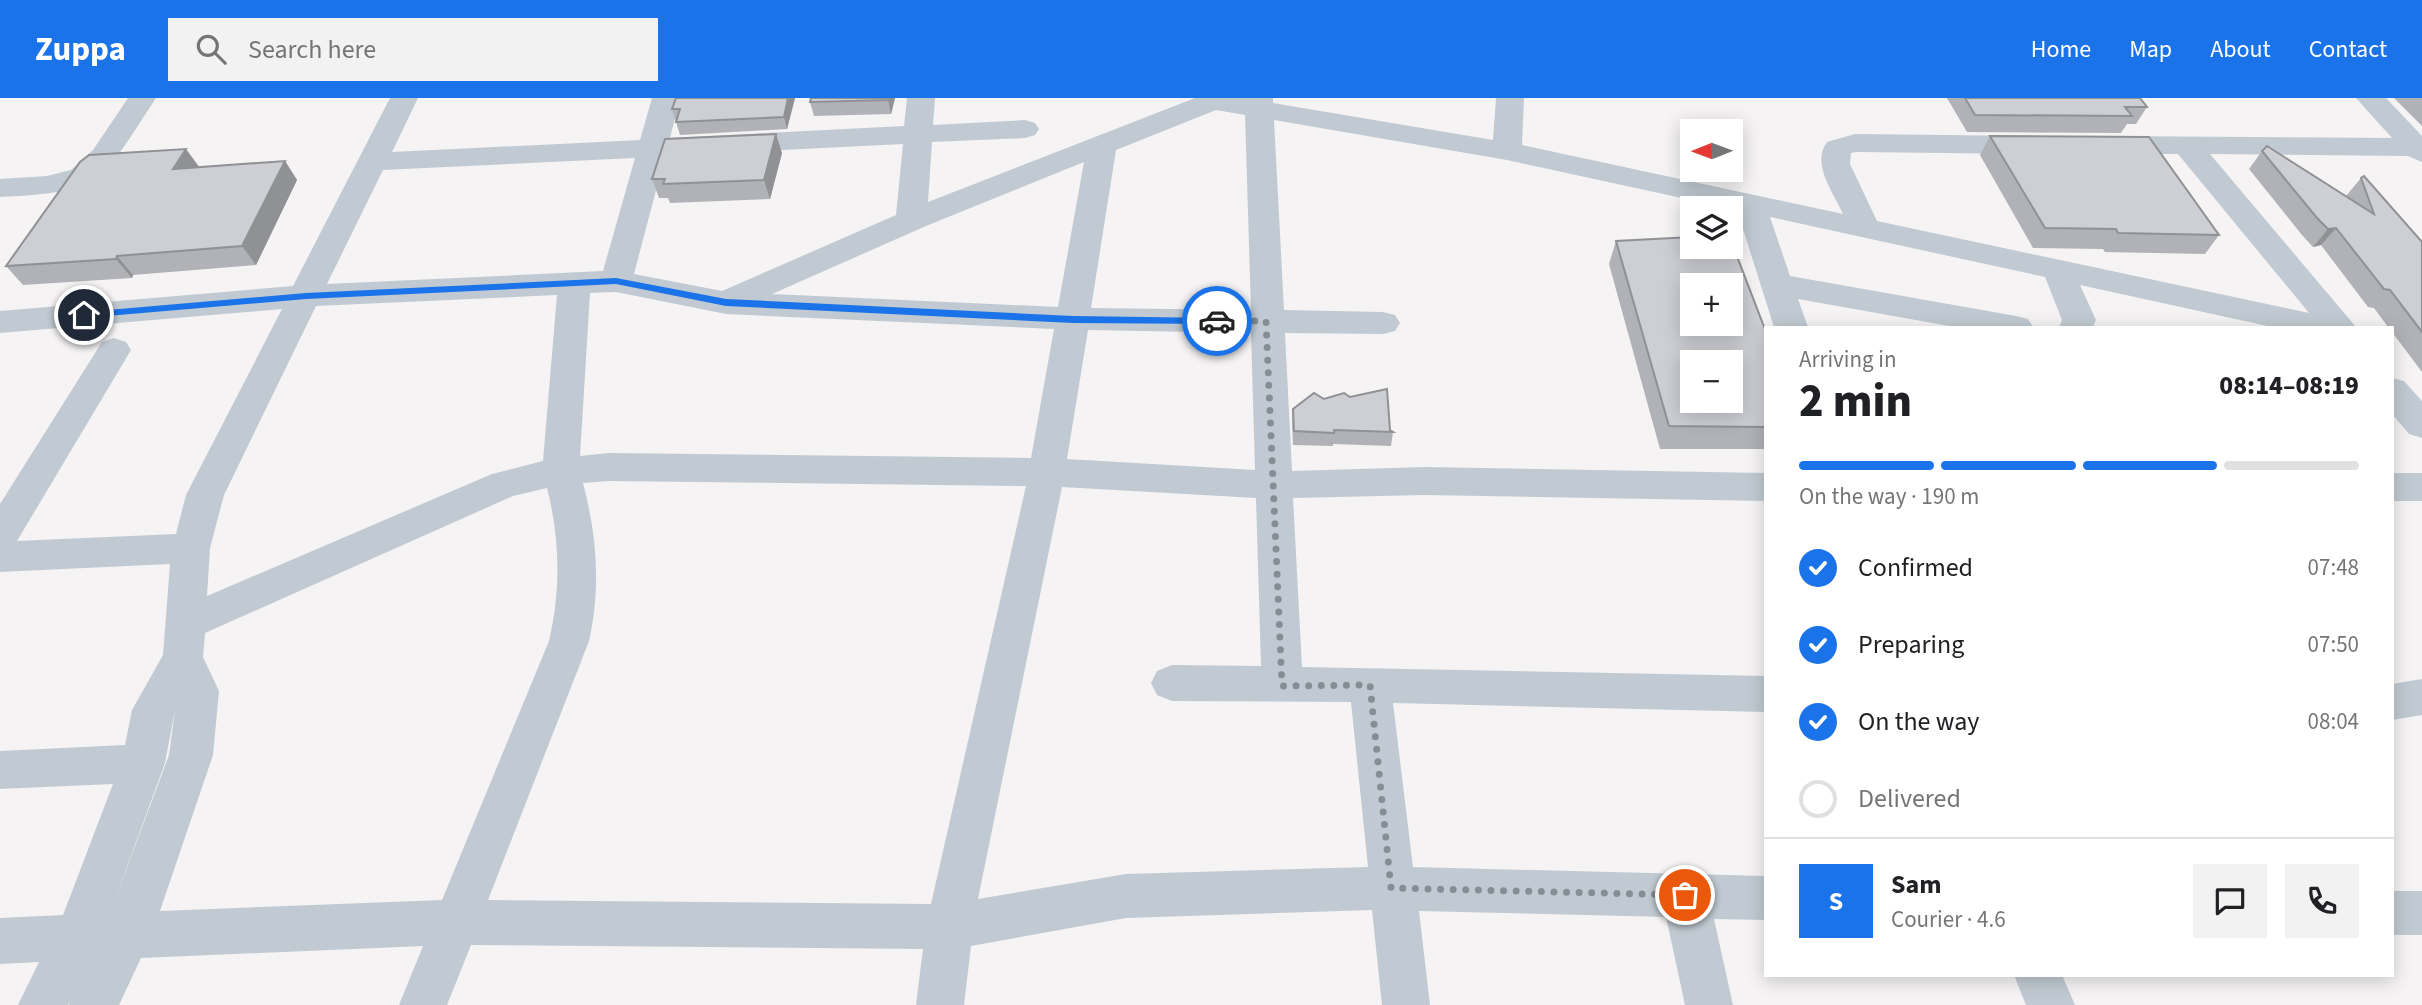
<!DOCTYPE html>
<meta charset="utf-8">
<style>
:root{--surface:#fff;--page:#f2f2f2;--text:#202124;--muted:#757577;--line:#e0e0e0;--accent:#1a73e8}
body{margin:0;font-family:"Source Sans 3",sans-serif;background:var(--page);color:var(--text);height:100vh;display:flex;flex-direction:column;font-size:26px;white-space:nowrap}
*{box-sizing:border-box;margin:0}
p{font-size:23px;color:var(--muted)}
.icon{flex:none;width:38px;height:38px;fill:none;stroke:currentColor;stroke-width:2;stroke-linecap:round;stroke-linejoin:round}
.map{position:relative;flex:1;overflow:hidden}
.details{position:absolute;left:1764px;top:228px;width:630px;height:651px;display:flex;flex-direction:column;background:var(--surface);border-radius:0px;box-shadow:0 4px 18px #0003}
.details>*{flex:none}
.needle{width:46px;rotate:269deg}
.fabs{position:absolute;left:1680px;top:21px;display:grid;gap:14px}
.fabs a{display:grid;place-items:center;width:63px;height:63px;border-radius:0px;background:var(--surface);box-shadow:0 4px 18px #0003;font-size:35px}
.pin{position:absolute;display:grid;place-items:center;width:60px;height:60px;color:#fff;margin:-30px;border:4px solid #fff;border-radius:50%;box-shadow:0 2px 7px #0007}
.courier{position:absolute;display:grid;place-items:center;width:70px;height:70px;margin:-35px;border:5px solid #1a73e8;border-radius:50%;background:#fff;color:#222;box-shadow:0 2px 9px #0007}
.head em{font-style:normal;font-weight:800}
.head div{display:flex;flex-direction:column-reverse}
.head{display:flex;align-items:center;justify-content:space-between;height:119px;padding:0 35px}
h1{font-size:46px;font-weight:800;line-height:52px}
.bar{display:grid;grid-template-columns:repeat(4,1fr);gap:10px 7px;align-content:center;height:84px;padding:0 35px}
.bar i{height:9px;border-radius:5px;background:var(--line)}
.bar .on{background:var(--accent)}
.bar p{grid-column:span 4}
.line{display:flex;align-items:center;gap:18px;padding:0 35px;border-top:2px solid var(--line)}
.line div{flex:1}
.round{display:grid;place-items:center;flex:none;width:74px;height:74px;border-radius:0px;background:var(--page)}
ol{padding:0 35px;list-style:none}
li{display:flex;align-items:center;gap:21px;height:77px}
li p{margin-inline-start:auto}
li .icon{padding:7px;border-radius:50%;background:var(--accent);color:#fff;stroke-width:4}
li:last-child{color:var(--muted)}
li i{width:38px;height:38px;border:4px solid var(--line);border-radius:50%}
header{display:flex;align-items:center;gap:42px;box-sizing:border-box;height:98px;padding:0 35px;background:var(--accent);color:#fff}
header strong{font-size:33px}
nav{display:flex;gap:38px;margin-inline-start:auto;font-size:24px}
.search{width:490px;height:63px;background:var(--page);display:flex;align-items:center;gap:18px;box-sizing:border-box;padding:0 24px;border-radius:0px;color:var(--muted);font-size:26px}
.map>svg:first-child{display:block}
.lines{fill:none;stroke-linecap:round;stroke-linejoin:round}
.minor{fill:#c1cad2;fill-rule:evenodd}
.wall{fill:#b0b2b7}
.shaded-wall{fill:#909195}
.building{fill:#cdcfd5;stroke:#909195;stroke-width:2;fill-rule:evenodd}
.route{fill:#1a73e8}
.done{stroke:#868d94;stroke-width:7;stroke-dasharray:0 12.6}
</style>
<header>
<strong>Zuppa</strong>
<div class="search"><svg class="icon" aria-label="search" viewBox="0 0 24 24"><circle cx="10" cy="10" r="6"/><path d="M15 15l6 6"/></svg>Search here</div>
<nav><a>Home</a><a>Map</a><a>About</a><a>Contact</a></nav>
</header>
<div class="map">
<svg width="2422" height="907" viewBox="0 0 2422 907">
<rect width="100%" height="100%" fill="#f5f3f3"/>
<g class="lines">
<g class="minor">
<path d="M128 0H156C100 84 106 94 0 99V81L47 78 71 72 93 52Z"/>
<path d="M390 0H418L392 54 640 42 652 0H680L670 40 904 28 907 0H935L933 27 1025 22 1035 25 1039 31 1035 37 1025 40 932 44 928 104 1195 0H1273V5L1493 42 1496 0H1524L1522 47 1843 116C1833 94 1811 66 1827 44L1855 36 2038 38 2048 41 2053 47 2048 53 2038 56 1856 54 1851 55 1850 66 1877 123 2309 215 2178 56H2102L2092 53 2087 47 2092 41 2102 38 2392 40 2356 0H2386L2422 38V64L2408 58 2210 56 2356 229H2272L2080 187 2096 222 2093 229H2059L2062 222 2045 179 1770 119 1790 178 2016 218 2028 221 2033 229H1955L1798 201 1808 229H1774L1737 112 1507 62 1274 22 1284 212 1383 214 1395 217 1400 225 1395 233 1383 236 1285 235 1292 373 1425 369 1766 375V403L1425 397 1293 400 1302 569 1766 578V614L1393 605 1413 769 1766 778V822L1714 821 1733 907H1685L1666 819 1419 813 1430 907H1382L1372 812 1126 820 971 848 964 907H916L923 851 471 847 447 907H399L423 848 141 860 119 907H69L70 903 68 907H18L39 864 0 866V820L63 817 113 686 0 691V653L125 647 132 612 163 557 170 466 0 474V406L102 244 114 240 126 244 131 252 17 443 176 436 186 397 282 211 0 235V213L293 188ZM1216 12 1245 17 1251 212 1091 210 1116 52ZM903 46 896 117 722 193 634 176 665 58ZM635 60 603 173 327 186 383 72ZM1084 64 1058 209 772 196 926 128ZM616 194 726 216 1054 231 1031 360 609 355 580 358 590 195ZM557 197 543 363 492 376 207 498 210 450 224 397 316 208ZM1088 232 1251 235 1255 372 1067 361ZM609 383 1026 388 931 806 488 802 589 543C601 489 597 438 583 385ZM1062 389 1256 400 1261 568 1172 567 1157 573 1151 585 1157 597 1172 603 1351 604 1368 769 1126 776 978 801ZM547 390C560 441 561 492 549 543L442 802 160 813 213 657 219 593 203 559 205 535 513 398ZM175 612 169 657 110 815 165 665Z"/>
<path d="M2392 280 2404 283 2422 303V340L2409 336 2392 316Z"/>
<rect x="2392" y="375" width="30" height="28"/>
<path d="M2422 581V617L2392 622V586Z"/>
<rect x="2392" y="793" width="30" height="44"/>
<path d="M2014 877H2062L2075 907H2026Z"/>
</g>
</g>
<g class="wall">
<path d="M676 0H795L787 31 680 37 672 11Z"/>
<path d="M895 0 891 16 814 18 810 4Z"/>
<path d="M1947 0H2140L2147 9 2136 26H2127L2121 35 1967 34Z"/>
<path d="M2394 0H2422V28Z"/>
<path d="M1990 38 2219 137 2205 156 2105 154 2103 151 2033 150 1980 57Z"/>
<path d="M2262 53 2346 98 2361 80 2422 144V274L2392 234V229H2388L2374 210 2368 209 2321 147 2313 149 2302 137 2249 71Z"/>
<path d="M782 55 770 101 670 105 668 100H659L652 81Z"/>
<path d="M285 63 297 82 256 167 133 177 132 180 23 187 6 168 199 69Z"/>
<path d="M1616 143 1766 234V351H1660L1609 166Z"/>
<path d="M1324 301 1390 332 1393 334 1391 348 1333 346V348L1293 347 1292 324 1293 311Z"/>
</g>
<g class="shaded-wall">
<path d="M788 0H795L787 31 784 19Z"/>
<path d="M889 0H895L891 16 888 2Z"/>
<path d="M776 36 782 55 770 101 764 82Z"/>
<path d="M186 51 200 70 173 71Z"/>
<path d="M285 63 297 82 256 167 242 148Z"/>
<path d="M2336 130 2321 147 2313 149 2328 131Z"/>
<path d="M117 158 133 177 132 180 116 161Z"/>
</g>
<g class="building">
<path d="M676 0H788L784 19 676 24 680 11H672Z"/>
<path d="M811 0H889L888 2 810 4Z"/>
<path d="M1965 0H2140L2147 9H2125L2132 18 1975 17Z"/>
<path d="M776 36 764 82 663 86 665 81H652L665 41Z"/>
<path d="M1990 38 2149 39 2219 137 2118 135 2116 131 2045 130Z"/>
<path d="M2267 48 2374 116 2361 80 2364 78 2422 144V234L2390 192 2384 191 2336 130 2328 131 2317 120 2262 53Z"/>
<path d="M186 51 173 71 285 63 242 148 117 158 116 161 6 168 80 64 89 57Z"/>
<path d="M1692 139V149H1731V148H1733L1766 234V329L1669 328 1616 143ZM1692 187H1731V226H1692ZM1692 264H1731V303H1692Z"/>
<path d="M1387 291 1390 332 1393 334 1334 332V335L1294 333 1293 311 1314 295 1324 301 1344 295 1350 299Z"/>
</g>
<path class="route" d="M616 180 726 201 1073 218 1217 220 1222 223 1217 226 1073 225 726 208 616 186 306 201 84 220 79 217 84 214 306 195Z"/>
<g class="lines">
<path class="done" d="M1217 223H1266L1282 588 1370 587 1391 790 1685 797"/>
</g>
</svg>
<div class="fabs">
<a><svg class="needle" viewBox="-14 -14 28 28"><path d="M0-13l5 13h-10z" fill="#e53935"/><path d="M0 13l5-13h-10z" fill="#757577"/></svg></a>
<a><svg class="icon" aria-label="layers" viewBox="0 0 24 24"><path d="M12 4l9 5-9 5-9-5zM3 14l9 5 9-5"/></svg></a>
<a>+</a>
<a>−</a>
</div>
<div class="pin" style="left:1685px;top:797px;background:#ea580c"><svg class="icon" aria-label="bag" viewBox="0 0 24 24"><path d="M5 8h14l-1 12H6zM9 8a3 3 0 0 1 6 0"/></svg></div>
<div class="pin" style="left:84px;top:217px;background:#1f2937"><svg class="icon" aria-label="home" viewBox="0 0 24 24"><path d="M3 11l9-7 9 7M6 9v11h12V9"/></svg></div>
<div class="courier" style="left:1217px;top:223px"><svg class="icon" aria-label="car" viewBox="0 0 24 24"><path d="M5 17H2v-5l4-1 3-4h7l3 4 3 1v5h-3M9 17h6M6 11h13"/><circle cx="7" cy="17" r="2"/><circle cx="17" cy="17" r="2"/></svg></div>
<section class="details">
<div class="head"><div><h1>2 min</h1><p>Arriving in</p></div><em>08:14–08:19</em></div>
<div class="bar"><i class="on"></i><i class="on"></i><i class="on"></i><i></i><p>On the way · 190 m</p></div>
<ol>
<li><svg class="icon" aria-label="check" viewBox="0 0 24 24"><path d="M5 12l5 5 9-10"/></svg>Confirmed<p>07:48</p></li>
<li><svg class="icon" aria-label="check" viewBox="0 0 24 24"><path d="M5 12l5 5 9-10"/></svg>Preparing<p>07:50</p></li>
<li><svg class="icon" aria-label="check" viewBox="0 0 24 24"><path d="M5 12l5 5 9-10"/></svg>On the way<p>08:04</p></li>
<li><i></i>Delivered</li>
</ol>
<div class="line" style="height:126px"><b class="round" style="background:var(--accent);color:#fff">S</b><div><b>Sam</b><p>Courier · 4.6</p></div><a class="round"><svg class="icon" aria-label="chat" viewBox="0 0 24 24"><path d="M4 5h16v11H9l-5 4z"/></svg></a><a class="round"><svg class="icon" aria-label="phone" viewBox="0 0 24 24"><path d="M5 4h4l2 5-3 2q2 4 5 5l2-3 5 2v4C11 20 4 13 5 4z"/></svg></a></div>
</section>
</div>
